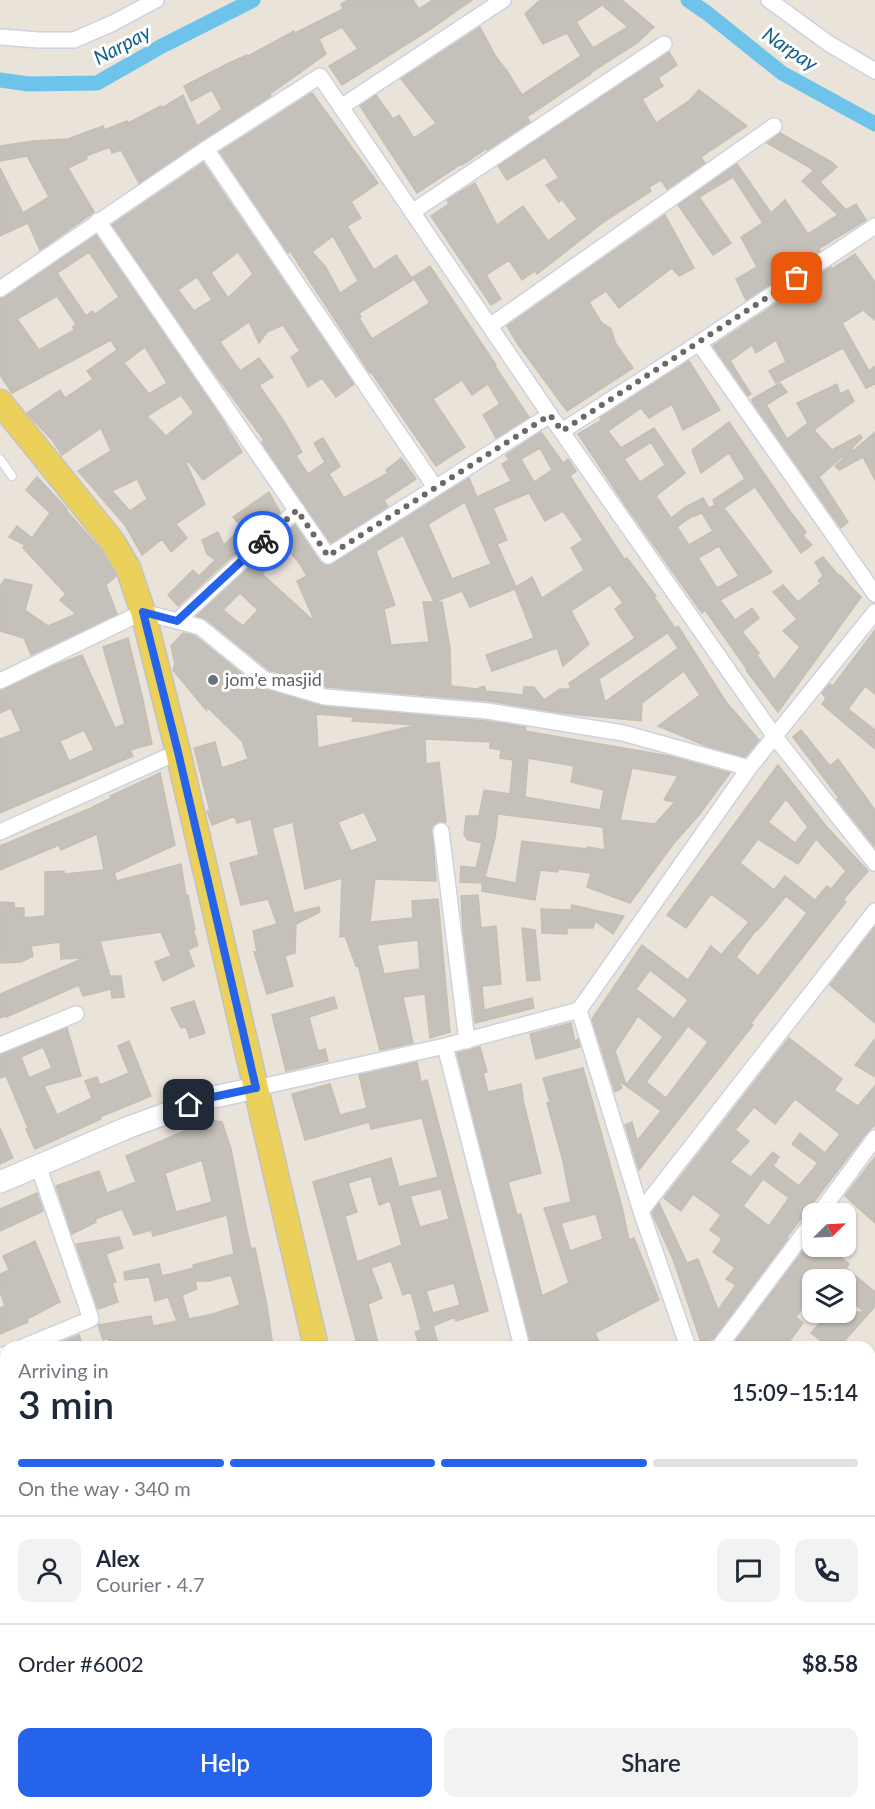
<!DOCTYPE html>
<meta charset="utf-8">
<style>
:root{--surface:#fff;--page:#f2f2f3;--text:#1f2937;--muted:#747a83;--line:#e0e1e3;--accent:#2563eb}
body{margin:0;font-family:Lato,sans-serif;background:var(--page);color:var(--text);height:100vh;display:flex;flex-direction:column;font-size:22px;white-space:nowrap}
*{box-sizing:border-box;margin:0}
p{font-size:20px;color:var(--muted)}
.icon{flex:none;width:33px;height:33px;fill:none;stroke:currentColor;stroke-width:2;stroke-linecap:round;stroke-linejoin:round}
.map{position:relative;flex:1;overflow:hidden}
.panel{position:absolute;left:0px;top:1341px;width:876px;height:468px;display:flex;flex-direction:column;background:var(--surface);border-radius:18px 18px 0 0;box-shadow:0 2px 4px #0004}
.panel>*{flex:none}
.needle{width:39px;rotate:66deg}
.buttons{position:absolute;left:802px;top:1203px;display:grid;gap:12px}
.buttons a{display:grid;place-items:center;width:54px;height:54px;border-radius:12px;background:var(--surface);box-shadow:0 2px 4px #0004;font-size:30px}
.pin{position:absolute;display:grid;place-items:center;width:51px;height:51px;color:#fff;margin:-26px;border-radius:12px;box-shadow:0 3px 9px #0006}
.courier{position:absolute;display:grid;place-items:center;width:60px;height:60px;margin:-30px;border:4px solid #2563eb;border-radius:50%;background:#fff;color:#222;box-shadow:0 2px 8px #0007}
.overview em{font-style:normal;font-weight:600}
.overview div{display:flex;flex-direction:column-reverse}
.overview{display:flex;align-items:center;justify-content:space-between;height:102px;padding:0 18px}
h1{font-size:39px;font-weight:600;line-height:45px}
.bar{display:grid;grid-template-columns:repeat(4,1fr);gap:9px 6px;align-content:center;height:72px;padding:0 18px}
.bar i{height:8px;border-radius:4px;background:var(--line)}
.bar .current{background:var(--accent)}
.bar p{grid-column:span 4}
.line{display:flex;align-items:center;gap:15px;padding:0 18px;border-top:2px solid var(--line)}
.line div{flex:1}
.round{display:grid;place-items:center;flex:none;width:63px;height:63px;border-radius:12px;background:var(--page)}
.cta{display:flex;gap:12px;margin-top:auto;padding:12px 18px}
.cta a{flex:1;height:69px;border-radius:12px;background:var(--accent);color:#fff;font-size:24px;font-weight:600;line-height:69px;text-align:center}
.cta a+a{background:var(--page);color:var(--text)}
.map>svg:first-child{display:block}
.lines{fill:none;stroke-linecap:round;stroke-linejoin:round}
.canal{stroke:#6dc3ea;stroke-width:15}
.building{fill:#c5c0b9;stroke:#c4bfb3;stroke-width:1.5;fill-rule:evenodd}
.service-casing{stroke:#ced1e0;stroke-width:10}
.minor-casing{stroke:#ced1e0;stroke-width:18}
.secondary-casing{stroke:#ced1e0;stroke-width:24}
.primary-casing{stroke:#c3c3c3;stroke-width:27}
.service{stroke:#fff;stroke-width:8}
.minor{stroke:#fff;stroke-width:15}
.secondary{stroke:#fff;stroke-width:21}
.primary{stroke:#ecd05c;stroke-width:24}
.done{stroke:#6b6965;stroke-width:6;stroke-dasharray:0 10.8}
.route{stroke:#2563eb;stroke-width:8}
.worship-dot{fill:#6b7280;stroke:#fff;stroke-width:2}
.labels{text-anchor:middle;stroke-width:6;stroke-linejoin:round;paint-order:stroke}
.worship-label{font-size:18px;fill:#5b616d;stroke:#fff;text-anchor:start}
.water-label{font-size:20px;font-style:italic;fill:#116092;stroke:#fff}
</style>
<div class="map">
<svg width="875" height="1809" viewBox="0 0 875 1809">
<rect width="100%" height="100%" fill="#eae3d9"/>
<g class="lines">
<g class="canal">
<path d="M688 0 707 13 782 73 875 124"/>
<path d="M0 80 28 84 97 83 162 46 253 0"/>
</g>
</g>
<g class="building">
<path d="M348 0H413L419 9 433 0H472L431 29 342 85 329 66 358 49 342 27 319 39 326 54 270 94 271 96 139 183 121 150 112 153 110 147 86 156 87 159 68 168 94 212 40 250 28 223 0 236V168L23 213 49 197 27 156 0 161V146L33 141 68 139 103 126 104 130 127 121 128 123 161 106 162 108 183 95 197 126 222 109 212 90 191 101 184 86 227 64 247 55 248 56 294 31 295 33 343 9 341 4Z"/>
<path d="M540 0H622L654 27 637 43 590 73 591 74 527 117 530 122 487 150 486 149 462 165 461 164 417 193 360 106 376 95 393 119 399 115 414 138 436 123 401 79 480 27 496 57 507 71 522 95 581 56 567 33 543 44 525 14ZM602 5 628 27 593 48 576 22Z"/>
<path d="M669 52 677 65 658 78 663 86 642 99 656 123 690 100 699 90 747 126 701 157 705 163 667 189 661 180 649 187 651 191 605 221 537 274 535 271 522 280 509 260 486 275 501 299 491 305 431 216 449 204 447 200 475 183 497 225 523 206 548 241 577 219 562 199 559 202 546 185 559 178 545 157 507 180 498 166Z"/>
<path d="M312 93 378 183 351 202 361 218 347 226 374 270 396 255 413 280 359 313 361 317 359 318 372 339 430 303 413 277 430 266 496 365 495 366 529 417 496 438 483 415 500 404 488 384 472 395 462 380 433 399 465 447 436 466 371 372 370 373 290 251 288 253 220 152ZM333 236 358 281 340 293 325 266 312 252Z"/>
<path d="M780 133 832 162 837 167 820 182 846 210 856 204 866 220 818 249 820 251 746 300 736 279 757 267 741 237 763 223 733 177 699 197 731 243 713 255 678 205 737 164 771 213 785 200 808 234 838 215 802 181 814 170 767 143Z"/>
<path d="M203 163 354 384 336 397 322 378 308 387 291 357 300 351 283 325 267 332 259 343 249 322 220 342 240 371 259 358 273 377 259 385 285 423 302 452 296 456 308 474 325 462 314 443 323 438 340 466 329 474 344 498 388 473 386 470 401 458 416 479 384 500 388 507 331 543 265 448 262 442 264 440 202 356 112 225ZM238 252 253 274 228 298 211 273ZM197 277 212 300 194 311 178 290Z"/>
<path d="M665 215 694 268 679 276 672 268 619 308 606 291 589 302 601 322 611 329 616 344 633 368 567 411 517 343 507 326Z"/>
<path d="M96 235 220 416 242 452 203 480 189 462 186 463 205 504 176 524 187 538 171 552 162 539 142 555 125 525 78 471 111 451 101 428 62 455 52 440 27 413 60 390 65 398 93 379 87 371 117 350 111 340 12 393 0 375V299L5 297ZM89 252 119 297 95 314 92 311 86 316 57 273ZM57 296 76 324 73 327 74 330 39 350 17 319ZM145 347 167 383 149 394 124 363ZM181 395 194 413 166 436 147 416ZM137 479 147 499 130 511 112 491Z"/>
<path d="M855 254 875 282V320L863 310 842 323 869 371 875 366V384L866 388 843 348 776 383 769 371 786 362 776 340 756 353 752 345 730 361 751 394 748 396 713 346 831 267 832 269Z"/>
<path d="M689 361 720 410 683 430 672 404 649 418 641 408 608 431 621 448 654 428 685 473 656 496 671 518 684 508 703 498 709 508 715 505 713 500 745 479 729 453 701 473 692 450 729 422 787 507 806 532 803 536 812 545 801 553 755 487 724 508 772 572 720 600 735 620 752 608 759 618 742 632 759 653 757 655 774 680 800 647 783 631 797 619 773 592 783 585 798 602 821 583 818 581 823 576 815 562 823 557 839 576 840 575 861 597 778 712 746 670 747 669 705 610 702 613 626 506 578 434 602 420 600 418ZM651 442 665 465 640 482 624 459ZM702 513 713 531 689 545 677 527 691 517ZM719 546 739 576 717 588 698 558Z"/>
<path d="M780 383 787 392 766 405 787 439 808 423 797 403 837 384 840 394 848 390 854 401 814 430 832 450 860 435 862 438 852 448 853 451 875 432V480L863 457 839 470 835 466 844 458 843 456 819 477 848 522 841 528 753 403 752 399Z"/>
<path d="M541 432 563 463 568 459 576 471 570 476 624 559 627 558 656 596 654 597 675 628 678 626 726 702 759 740 745 757 709 747 658 726 700 695 684 671 642 703 641 721 562 713 488 701 327 687 269 670 206 619 197 616 295 525 320 562 328 566 333 564 469 478 477 497 511 481 502 464 509 460 506 455ZM540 448 552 470 534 482 521 459ZM529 493 545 521 563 511 583 540 571 548 584 570 542 598 532 577 516 587 497 544 507 540 493 508ZM465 502 491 564 452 579 428 524ZM403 535 434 602 462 591 470 607 515 589 534 638 486 655 492 671 557 648 563 666 589 644 571 611 610 585 623 603 615 609 635 638 569 683 571 689H560L544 700 534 687H524L523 695 486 691 484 686 477 689 451 686 450 648 442 602H423L429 642 391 645 384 609 395 605 376 551ZM287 548 300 564 307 576 297 581 315 622 262 574ZM240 593 258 610 243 626 223 610ZM675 628 668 633 678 648 605 702 599 679Z"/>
<path d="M37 477 67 509 66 510 101 550 115 574 116 576 106 585 117 614 31 655 24 638 0 631V586L5 579 32 585 25 610 48 626 76 614 60 600 66 594 23 548 25 545 9 537 17 526 32 538 50 513 26 490Z"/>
<path d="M269 492 280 512 178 606 168 595 193 570 199 576 215 560 207 554 202 540 218 532 224 545 242 528 233 517Z"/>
<path d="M875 630V694L865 686 848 709 875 730V749L822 704 826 698 822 693 830 684 833 686Z"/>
<path d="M183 633 195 636 258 687 322 706 486 721 526 727 525 731 669 756 730 773 699 815 674 843 630 903 587 887 591 873 558 869V872L540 870 535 900 482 891V883L460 882 461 866 476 868 482 843 468 840 464 835 466 816H479L484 790 510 794 513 760 500 758 501 750 490 748V742L425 739 426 764 439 762 446 822 439 821 432 826 436 881 375 879 370 922 413 918 412 901 438 899 450 1032 430 1038 425 994 403 997 413 1043 380 1050 358 965 356 966 345 936 340 937 342 878 305 889 293 822 272 828 294 913 319 907 320 912 296 924 295 953 285 956 293 986 267 994 254 952H257L253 931 277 924 268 899 241 905 230 863 259 855 251 819 237 823 235 816 212 825 207 811H210L194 748 215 742 222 768 248 759 242 741 205 705 207 711 173 670 175 664 171 646ZM316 714 353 717 352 721 417 725 318 748ZM528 758 574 766 571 782 604 790 600 810 525 797ZM632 768 678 776 664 800 675 802 655 824 620 820ZM364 812 378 841 351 851 338 822ZM498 814 603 827 605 850 587 847V849L522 841 516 883 485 877 495 838ZM418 940 420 969 384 974 377 945Z"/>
<path d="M128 638 143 700 152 744 130 750 133 756 0 813V739L21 731 11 708 0 713V691L53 666 82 655 115 728 125 724 103 647ZM84 730 94 750 69 761 60 741Z"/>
<path d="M801 730 830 766 838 759 875 810V847L837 799 839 798 793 737Z"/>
<path d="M778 765 826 826 868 871 843 900 846 902 751 1023 753 1025 639 1170 625 1125 632 1122 637 1141 661 1111 619 1081 622 1088 615 1092 592 1019 642 945 688 980 711 946 721 955 749 922 711 894 686 928 667 915ZM786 799 808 827 795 843 768 822ZM758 839 798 864 816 839 846 871 831 889 827 886 815 900 785 876 774 890 740 863ZM786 896 807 913 758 976 736 957 756 930 757 931ZM650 970 688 1000 674 1019 636 989ZM638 1016 663 1037 626 1085 615 1051ZM688 1026 708 1042 666 1098 646 1082Z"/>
<path d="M160 773 175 845 114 873 117 881 181 864 186 896 188 895 195 930H193L198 945 188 950 194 966 163 981 155 962 171 956 161 932 100 941 110 976H121L124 997 112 998 111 989 83 996 79 985 6 1017 5 1016 0 1018V994L84 958 61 959 60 942 31 946 33 956 21 962 0 963 1 902 14 903V908H24V918L45 916V872L64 871V874L104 870 97 834 61 850 59 845 0 870V846L91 808 111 798 110 796Z"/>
<path d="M478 895 481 928 496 926 501 984 482 986 484 1010 532 998 534 1008 475 1023 463 928 461 896Z"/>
<path d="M572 905 598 911 624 916 613 934 595 921 593 928H567V934L542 933 541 909 571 910Z"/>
<path d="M875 927V1023L830 985Z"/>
<path d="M522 928 535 930 540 980 527 981Z"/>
<path d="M334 997 337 1008 309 1017 318 1051 325 1049 328 1061 286 1071 272 1015Z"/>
<path d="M194 1001 205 1033 190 1038 186 1027 181 1028 171 1008Z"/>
<path d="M571 1023 575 1043 578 1039 580 1047 536 1059 530 1034Z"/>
<path d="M67 1028 81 1076 44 1086 57 1115 92 1098 85 1081 97 1077 100 1085 129 1073 118 1046 129 1041 151 1096 100 1117 101 1119 35 1149 26 1129 28 1128 6 1076 0 1078V1055ZM43 1047 52 1068 29 1078 21 1057Z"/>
<path d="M789 1038 842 1079 834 1090 858 1106 875 1086V1125L867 1132 787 1237 788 1238 713 1339 701 1342 673 1259 652 1213 659 1203 687 1263 698 1259 718 1310 736 1285 726 1279 735 1268 713 1252 722 1239 710 1230 721 1215 693 1194 681 1211 664 1198ZM795 1099 840 1134 825 1153 800 1133 792 1144 818 1163 799 1186 773 1166 779 1157 773 1152 751 1177 730 1162 749 1141 735 1130 754 1107 775 1124ZM763 1179 789 1198 769 1226 743 1206Z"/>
<path d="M875 1039V1077L855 1065Z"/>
<path d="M480 1047 487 1072 483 1073 488 1092 521 1084 523 1096H522L541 1173 508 1182 517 1215 521 1214 542 1296 569 1283 544 1208 571 1202 562 1157 547 1103 550 1102 543 1078 583 1068 622 1207 629 1240 634 1238 659 1300 595 1333 601 1347H531L457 1053ZM596 1214 603 1239 570 1251 561 1223Z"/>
<path d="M417 1062 421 1082 427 1080 488 1311 456 1321 455 1317 433 1326 439 1347H420L415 1332 421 1330 411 1292 403 1295 391 1261 371 1268 382 1298 368 1304 379 1347H358L313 1182 391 1158 399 1187 438 1177 422 1118 371 1129 369 1122 305 1140 292 1094 330 1084 340 1115 367 1108 359 1075ZM371 1176 379 1205 390 1201 402 1245 357 1262 345 1216 357 1212 348 1183ZM441 1189 449 1219 420 1227 410 1196ZM454 1283 460 1305 433 1313 426 1291Z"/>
<path d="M210 1120 222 1122 231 1149 246 1226 251 1249 255 1248 267 1306 273 1347H111L108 1338 103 1340 98 1325 151 1316 153 1326 177 1321 168 1297 155 1301 149 1277 125 1280 124 1272 159 1264 162 1276 194 1268 193 1265 234 1254 227 1215 153 1236 151 1230 134 1235 122 1209 95 1219 96 1222 72 1234 56 1186 99 1171 107 1193 136 1182 126 1156ZM202 1160 212 1202 176 1212 165 1173ZM231 1275 240 1305 213 1314 189 1319 182 1295 197 1289 195 1281H209Z"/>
<path d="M0 1128 13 1158 0 1164Z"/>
<path d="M875 1157V1223L845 1196Z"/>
<path d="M37 1193 43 1211 0 1231V1209Z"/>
<path d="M119 1237 123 1248 106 1254 116 1282 112 1283 118 1302 98 1309 76 1244Z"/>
<path d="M35 1241 60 1302 27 1319 28 1322 0 1334V1308L5 1306 0 1292V1274L9 1270 3 1256Z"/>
<path d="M807 1246H827L849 1264 846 1268 875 1292V1306L839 1347H829L811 1333 830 1312H864L846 1296V1280H813V1293L796 1317 803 1323 785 1347H768L762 1342 758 1347H731Z"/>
<path d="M79 1335 83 1347H49Z"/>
</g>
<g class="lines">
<g class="service-casing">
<path id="service" d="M0 459 12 476"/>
</g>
<g class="minor-casing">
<g id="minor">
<path d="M769 0 828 43 875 71"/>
<path d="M0 37 38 40H74L113 23 156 0"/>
<path d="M341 107 503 0"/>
<path d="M206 149 435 487"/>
<path d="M412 212 664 44"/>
<path d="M98 221 328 556 550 415"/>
<path d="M0 289 206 149 320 76 550 415 775 737 875 863"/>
<path d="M490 326 774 126"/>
<path d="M699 343 875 594"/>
<path d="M562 431 699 343 875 226"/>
<path d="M177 621 297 510"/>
<path d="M0 681 143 612 200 627 264 679 325 697 487 711 623 733 749 768"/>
<path d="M441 831 467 1041"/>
<path d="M0 832 178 752"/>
<path d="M579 1010 641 1211 688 1347"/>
<path d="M0 1045 76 1014"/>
<path d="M445 1046 522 1347"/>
<path d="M256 1088 445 1046 579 1010 749 768 875 612"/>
<path d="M641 1211 875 911"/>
<path d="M819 1214 875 1138"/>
<path d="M23 1347 91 1319 38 1165"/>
<path d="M719 1347 813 1221"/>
<path d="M0 1356 6 1354"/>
<path d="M870 1481 875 1474"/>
<path d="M0 1512 6 1510"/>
<path d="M0 1654 6 1651"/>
<path d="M194 1803 196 1809"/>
<path d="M0 1806 6 1803"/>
<path d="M548 1809 557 1803"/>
</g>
</g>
<g class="secondary-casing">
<path id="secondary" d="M0 1182 129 1127 209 1098 256 1088"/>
</g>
<g class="primary-casing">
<g id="primary">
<path d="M0 402 112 541 128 568 143 612 178 752 316 1347"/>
<path d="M426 1803 427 1809"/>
</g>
</g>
<use href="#service" class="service"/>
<use href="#minor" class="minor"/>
<use href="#secondary" class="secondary"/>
<use href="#primary" class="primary"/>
</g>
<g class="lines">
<path class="done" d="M263 541 297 510 328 556 550 415 562 431 797 278"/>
<path class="route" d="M189 1105 208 1098 256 1088 178 752 143 612 177 621 263 541"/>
</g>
<circle class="worship-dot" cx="213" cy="680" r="6"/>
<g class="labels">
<g class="worship-label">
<text x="225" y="686">jom'e masjid</text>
</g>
<g class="water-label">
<text transform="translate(122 45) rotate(-28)" y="7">Narpay</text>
<text transform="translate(790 49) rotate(34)" y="7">Narpay</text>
</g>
</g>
</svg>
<div class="buttons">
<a><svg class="needle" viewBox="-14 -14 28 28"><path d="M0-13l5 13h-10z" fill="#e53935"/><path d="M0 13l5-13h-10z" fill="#747a83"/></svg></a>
<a><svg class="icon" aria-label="layers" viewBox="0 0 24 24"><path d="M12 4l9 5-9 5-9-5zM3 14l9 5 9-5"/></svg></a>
</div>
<div class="pin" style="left:797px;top:278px;background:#ea580c"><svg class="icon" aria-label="bag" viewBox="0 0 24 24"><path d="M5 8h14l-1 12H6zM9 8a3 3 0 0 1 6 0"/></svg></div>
<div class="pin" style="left:189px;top:1105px;background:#1f2937"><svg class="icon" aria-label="home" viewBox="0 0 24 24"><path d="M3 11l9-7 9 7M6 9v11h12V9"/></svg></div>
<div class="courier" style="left:263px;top:541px"><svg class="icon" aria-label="bike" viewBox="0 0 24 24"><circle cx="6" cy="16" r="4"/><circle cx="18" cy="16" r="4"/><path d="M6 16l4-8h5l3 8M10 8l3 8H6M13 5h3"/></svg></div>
<section class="panel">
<div class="overview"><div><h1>3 min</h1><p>Arriving in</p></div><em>15:09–15:14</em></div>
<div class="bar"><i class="current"></i><i class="current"></i><i class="current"></i><i></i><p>On the way · 340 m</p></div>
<div class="line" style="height:108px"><a class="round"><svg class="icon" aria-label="person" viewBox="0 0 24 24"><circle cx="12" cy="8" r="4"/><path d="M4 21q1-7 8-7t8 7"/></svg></a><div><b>Alex</b><p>Courier · 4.7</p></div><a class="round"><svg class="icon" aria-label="chat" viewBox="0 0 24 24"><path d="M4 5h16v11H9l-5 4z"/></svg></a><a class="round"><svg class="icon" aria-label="phone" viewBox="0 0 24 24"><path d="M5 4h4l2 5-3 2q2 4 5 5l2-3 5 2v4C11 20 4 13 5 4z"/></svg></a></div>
<div class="line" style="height:78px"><div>Order #6002</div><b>$8.58</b></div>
<div class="cta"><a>Help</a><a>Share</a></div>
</section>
</div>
